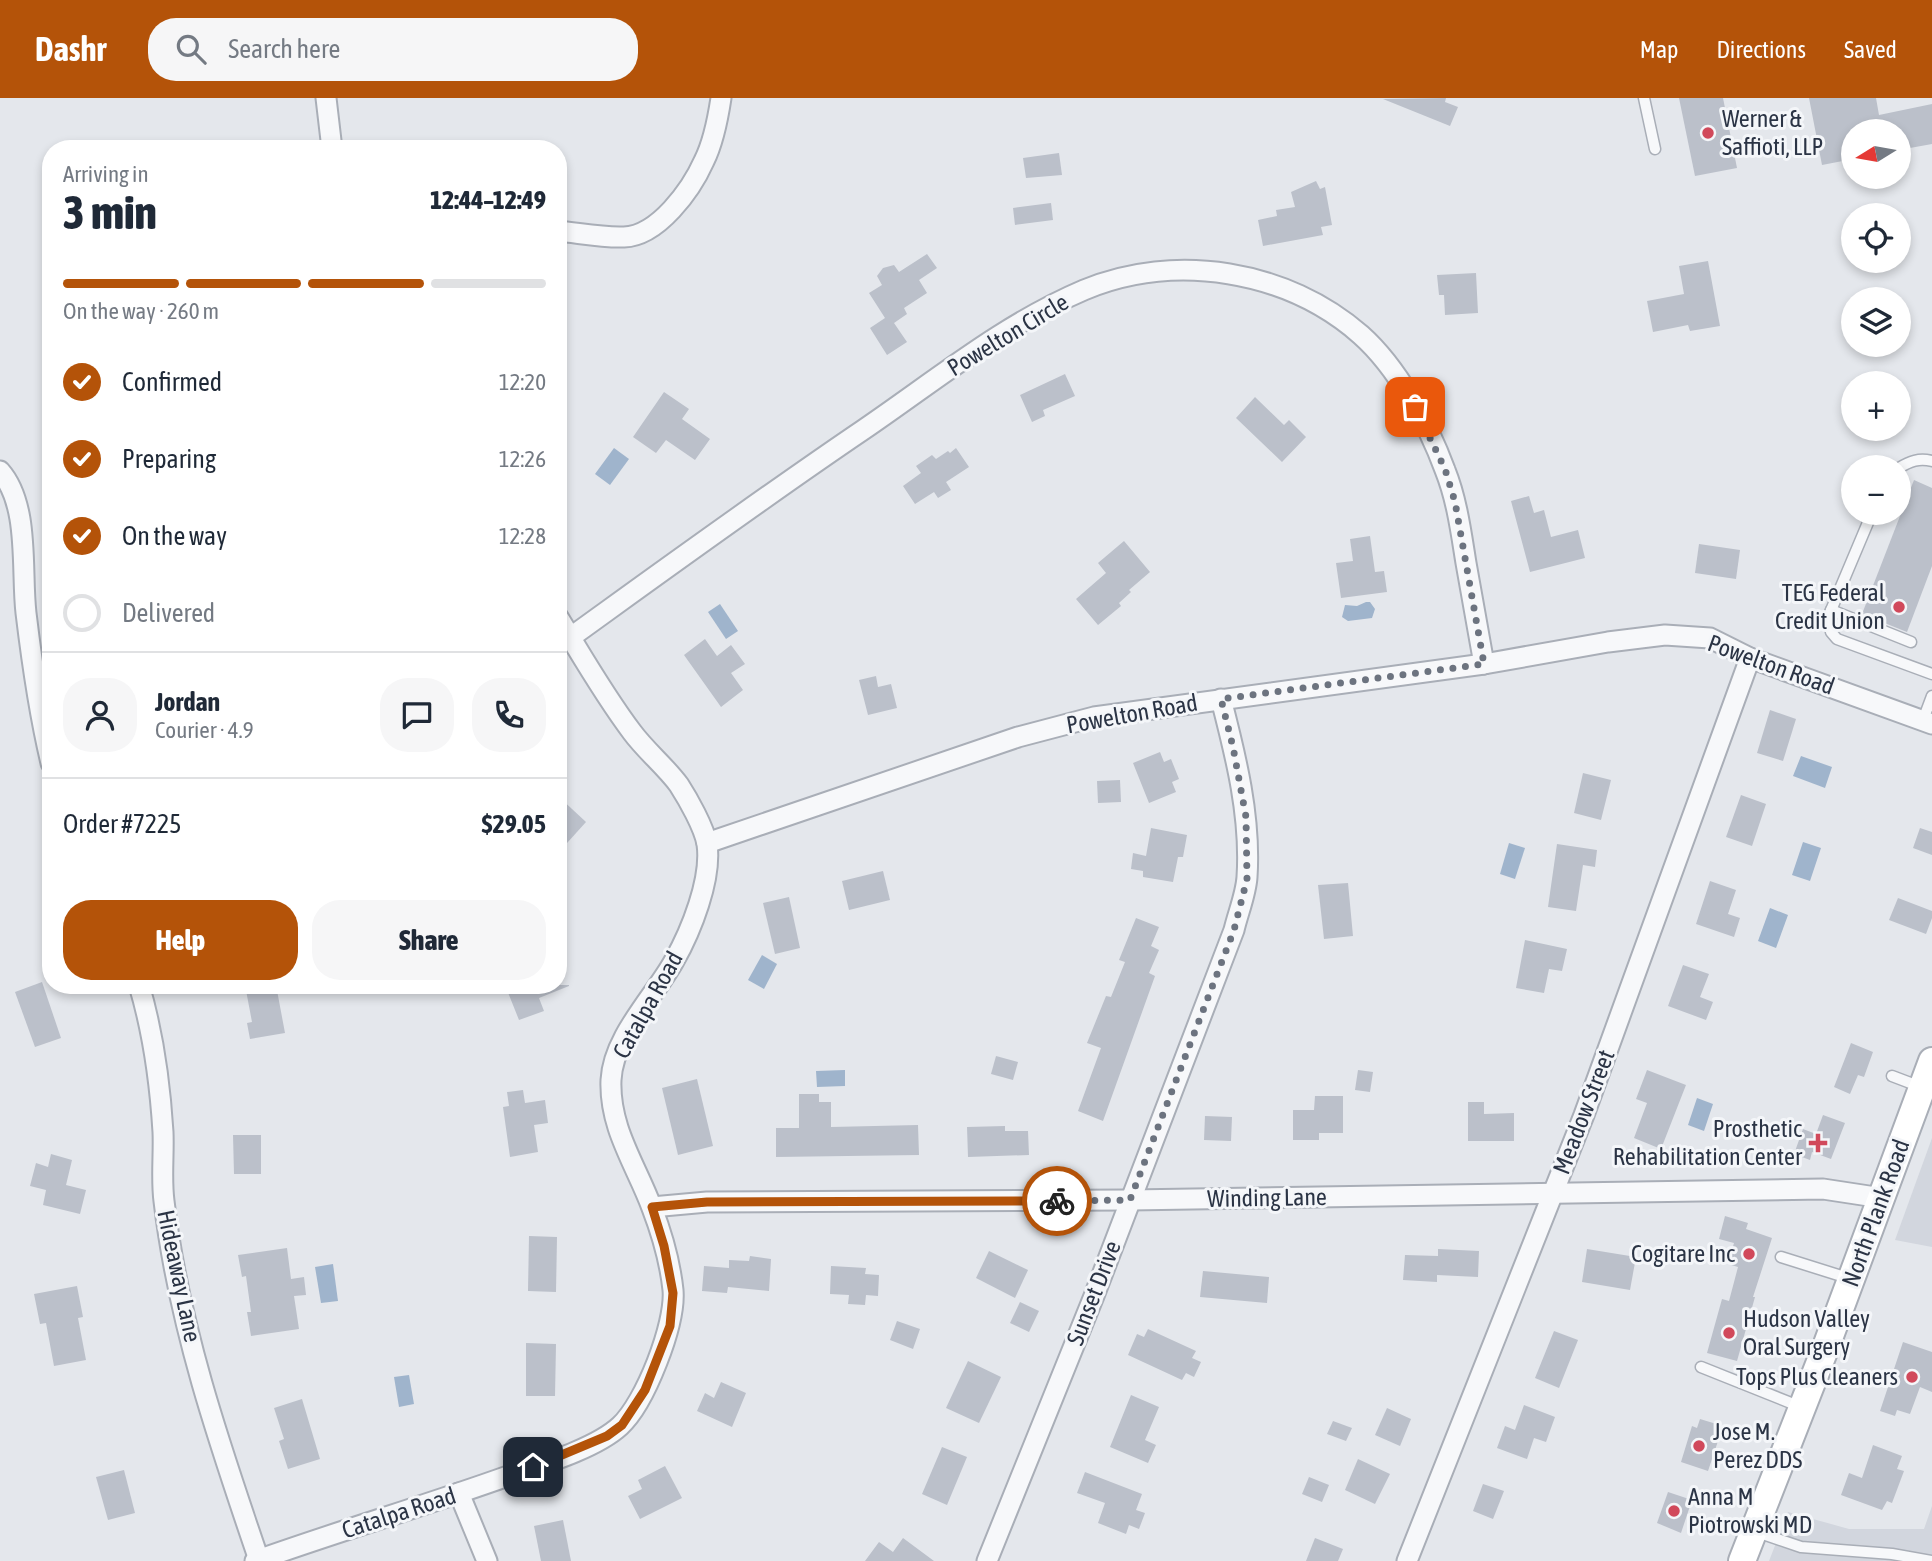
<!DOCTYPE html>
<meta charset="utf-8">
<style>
:root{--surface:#fff;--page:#f6f6f7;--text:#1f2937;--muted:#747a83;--line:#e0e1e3;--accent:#b45309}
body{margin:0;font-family:"Asap Condensed",sans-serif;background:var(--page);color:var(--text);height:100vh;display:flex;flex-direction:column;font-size:26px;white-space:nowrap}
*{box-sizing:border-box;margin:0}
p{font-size:23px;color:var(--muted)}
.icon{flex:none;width:38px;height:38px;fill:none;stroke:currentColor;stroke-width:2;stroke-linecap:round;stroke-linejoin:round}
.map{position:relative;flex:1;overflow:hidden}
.drawer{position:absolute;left:42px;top:42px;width:525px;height:854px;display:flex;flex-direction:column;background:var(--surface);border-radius:28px;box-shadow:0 4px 10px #0003}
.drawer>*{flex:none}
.needle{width:46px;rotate:259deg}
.buttons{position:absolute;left:1841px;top:21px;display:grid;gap:14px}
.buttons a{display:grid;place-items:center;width:70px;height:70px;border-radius:50%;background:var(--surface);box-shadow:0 4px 10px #0003;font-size:35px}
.pin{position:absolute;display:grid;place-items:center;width:60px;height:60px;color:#fff;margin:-30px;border-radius:14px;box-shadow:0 4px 10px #0006}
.courier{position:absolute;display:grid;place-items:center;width:70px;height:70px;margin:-35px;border:5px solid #b45309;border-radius:50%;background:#fff;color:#222;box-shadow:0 2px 9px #0007}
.overview em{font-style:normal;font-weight:800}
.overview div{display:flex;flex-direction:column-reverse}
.overview{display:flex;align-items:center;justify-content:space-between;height:119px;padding:0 21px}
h1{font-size:46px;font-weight:800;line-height:52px}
.bar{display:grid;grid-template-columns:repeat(4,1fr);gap:10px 7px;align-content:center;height:84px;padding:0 21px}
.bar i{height:9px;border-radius:5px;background:var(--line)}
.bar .current{background:var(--accent)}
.bar p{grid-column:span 4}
.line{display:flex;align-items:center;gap:18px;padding:0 21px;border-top:2px solid var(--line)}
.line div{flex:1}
.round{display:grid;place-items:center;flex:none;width:74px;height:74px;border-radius:28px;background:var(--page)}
ol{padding:0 21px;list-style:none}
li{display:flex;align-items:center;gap:21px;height:77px}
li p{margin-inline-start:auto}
li .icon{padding:7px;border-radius:50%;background:var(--accent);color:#fff;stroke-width:4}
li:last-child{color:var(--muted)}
li i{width:38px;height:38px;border:4px solid var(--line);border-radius:50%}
.action{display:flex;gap:14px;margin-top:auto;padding:14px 21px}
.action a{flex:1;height:80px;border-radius:28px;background:var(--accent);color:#fff;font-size:28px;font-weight:800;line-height:80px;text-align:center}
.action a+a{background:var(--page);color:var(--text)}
header{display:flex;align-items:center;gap:42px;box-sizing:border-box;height:98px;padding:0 35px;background:var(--accent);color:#fff}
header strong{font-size:33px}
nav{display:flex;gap:38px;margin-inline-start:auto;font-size:24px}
.search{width:490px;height:63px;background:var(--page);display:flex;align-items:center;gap:18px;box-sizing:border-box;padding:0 24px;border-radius:28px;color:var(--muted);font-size:26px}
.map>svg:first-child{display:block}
.built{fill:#d2d6de}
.water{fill:#9fb4cc}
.building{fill:#bbc0ca}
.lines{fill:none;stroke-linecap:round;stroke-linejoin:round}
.lane-casing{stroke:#a9aeb7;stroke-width:13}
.street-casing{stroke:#a9aeb7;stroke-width:23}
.secondary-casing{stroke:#a9aeb7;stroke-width:30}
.lane{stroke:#f7f8fa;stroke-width:10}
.street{stroke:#f7f8fa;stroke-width:19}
.secondary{stroke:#fff;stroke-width:26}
.done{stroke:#6c737f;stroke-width:7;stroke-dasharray:0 12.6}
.route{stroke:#b45309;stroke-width:9}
.poi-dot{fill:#d1495b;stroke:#f4f6f9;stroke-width:2.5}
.labels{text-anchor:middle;stroke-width:6;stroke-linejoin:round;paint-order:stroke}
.poi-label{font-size:24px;fill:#2b3445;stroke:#f4f6f9;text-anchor:start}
.street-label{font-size:24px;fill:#2b3445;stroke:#f4f6f9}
</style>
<header>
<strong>Dashr</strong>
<div class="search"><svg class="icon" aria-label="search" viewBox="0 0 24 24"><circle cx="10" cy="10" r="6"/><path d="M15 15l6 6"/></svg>Search here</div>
<nav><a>Map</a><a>Directions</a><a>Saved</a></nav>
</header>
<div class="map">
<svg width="1932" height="1463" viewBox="0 0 1932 1463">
<rect width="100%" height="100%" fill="#e4e7ec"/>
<g class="built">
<path d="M1932 1040V1149L1895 1142Z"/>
<path d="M1932 1408V1463H1769L1788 1414 1849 1431H1924Z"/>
</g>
<g class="water">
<path d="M614 350 629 361 610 387 595 376Z"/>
<path d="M1366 504H1370L1375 511 1372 520 1348 523 1342 519 1345 507 1357 508Z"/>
<path d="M720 506 738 533 726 541 708 514Z"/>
<path d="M1801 658 1832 669 1825 690 1793 678Z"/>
<path d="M1803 744 1821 750 1810 783 1792 777Z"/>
<path d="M1509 745 1525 750 1515 781 1500 776Z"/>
<path d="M1770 810 1788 817 1776 850 1758 843Z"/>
<path d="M762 857 777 866 764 891 748 882Z"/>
<path d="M845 972V988L817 989 816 973Z"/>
<path d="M1697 1000 1713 1006 1704 1033 1688 1027Z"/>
<path d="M333 1166 338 1203 321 1205 315 1169Z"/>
<path d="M409 1277 414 1306 399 1309 394 1279Z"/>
</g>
<g class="building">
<path d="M1446 0 1445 4 1458 9 1450 28 1383 1Z"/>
<path d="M1679 0H1723L1737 70 1695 78Z"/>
<path d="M1809 0H1876L1879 17 1932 6V46L1899 52V33H1853V61L1822 67Z"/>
<path d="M1059 55 1062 77 1026 80 1023 60Z"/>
<path d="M1316 83 1320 91 1325 89 1332 127 1321 129 1323 137 1263 148 1258 122 1277 118 1276 112 1295 109 1291 94Z"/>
<path d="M1051 105 1053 122 1015 127 1013 110Z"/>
<path d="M927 156 937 170 919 182 927 195 904 210 907 216 894 225 907 244 887 257 870 230 885 220 869 195 882 187 877 178 883 170 894 167 899 174Z"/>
<path d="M1708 163 1720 228 1690 233 1688 227 1653 234 1647 203 1684 196 1679 168Z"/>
<path d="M1476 175 1478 215 1445 217 1444 197H1439L1437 177Z"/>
<path d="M1065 276 1075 298 1043 312 1045 318 1032 324 1020 297Z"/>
<path d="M664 294 689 311 682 321 710 341 695 362 666 342 656 355 633 339Z"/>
<path d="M1255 299 1284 327 1289 322 1306 339 1282 364 1236 320Z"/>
<path d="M956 350 969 369 946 384 951 392 938 400 934 394 915 406 903 388 921 375 916 368 932 357 936 361 948 353 950 355Z"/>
<path d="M1914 382 1932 390V468L1907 534 1862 516Z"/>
<path d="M1529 398 1534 415 1544 412 1551 439 1578 432 1585 460 1530 474 1511 403Z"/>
<path d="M1370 438 1375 474 1384 473 1387 494 1341 500 1336 465 1353 463 1350 441Z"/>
<path d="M1124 443 1150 474 1129 492 1131 494 1119 505 1121 508 1098 527 1076 501 1106 475 1098 465Z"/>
<path d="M1699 446 1740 452 1736 481 1695 475Z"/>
<path d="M705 541 717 558 731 547 745 566 731 575 743 592 721 609 684 557Z"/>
<path d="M876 578 878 589 891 586 897 610 868 617 859 582Z"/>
<path d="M1770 612 1796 621 1783 663 1757 655Z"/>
<path d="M1160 654 1164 664 1171 661 1179 681 1172 684 1176 694 1149 705 1133 665Z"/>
<path d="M1583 675 1611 682 1601 722 1574 715Z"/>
<path d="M1120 682 1121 704 1098 705 1097 683Z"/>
<path d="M1741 697 1766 706 1752 748 1726 739Z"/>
<path d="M558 698 586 724 558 755Z"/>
<path d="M1151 730 1187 737 1183 759H1178L1173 784 1143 779V773L1131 771 1133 755 1146 758Z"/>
<path d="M1920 730 1932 734V757L1913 750Z"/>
<path d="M1557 746 1597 752 1595 769 1583 767 1576 813 1548 809Z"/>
<path d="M883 773 890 802 849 812 842 783Z"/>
<path d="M1710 783 1736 792 1728 816 1740 820 1734 839 1696 826Z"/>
<path d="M1348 785 1353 838 1324 841 1318 787Z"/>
<path d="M789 799 800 850 775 856 763 805Z"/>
<path d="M1898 800 1932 813V820L1926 836 1889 822Z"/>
<path d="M1136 820 1159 829 1151 848 1159 852 1149 875 1155 878 1103 1023 1078 1013 1101 950 1087 945 1106 898 1111 899 1125 864 1119 862Z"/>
<path d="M1525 842 1567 851 1562 873 1549 871 1544 895 1516 890Z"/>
<path d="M1683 867 1709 876 1700 899 1713 904 1706 922 1668 908Z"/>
<path d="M42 884 61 940 35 949 15 894Z"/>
<path d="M245 887H276L285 935 250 941 247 925 252 924Z"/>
<path d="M505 887H569V888L539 900 544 913 519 922Z"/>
<path d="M1851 945 1873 954 1864 979 1858 977 1850 996 1834 989Z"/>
<path d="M996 958 1018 964 1013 982 991 976Z"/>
<path d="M1358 972 1373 974 1370 994 1355 992Z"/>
<path d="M1647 972 1686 987 1661 1051 1634 1040 1647 1005 1636 1001Z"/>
<path d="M697 981 713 1048 678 1057 662 990Z"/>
<path d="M523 992 525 1005 545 1002 548 1025 534 1027 538 1054 510 1059 503 1009 509 1008 507 994Z"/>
<path d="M799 996H819V1004H831V1029L918 1027 919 1057 776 1059V1030H799Z"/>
<path d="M1315 998H1343V1035H1319V1042H1293V1012H1314Z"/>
<path d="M1468 1004H1484V1016L1514 1015V1043H1468Z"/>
<path d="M1823 1017 1845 1025 1831 1061 1812 1054 1810 1062 1794 1056 1803 1031 1816 1036Z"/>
<path d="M1205 1018 1232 1019 1231 1043 1204 1042Z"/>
<path d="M1005 1028V1033H1028L1029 1057 968 1059 967 1029Z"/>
<path d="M233 1037H261V1076H234Z"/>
<path d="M51 1056 72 1062 66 1087 86 1092 80 1116 43 1107 46 1092 30 1088 36 1065 48 1069Z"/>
<path d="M1725 1118 1748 1125 1746 1131 1772 1140 1753 1199H1755L1737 1263 1707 1255 1722 1201 1729 1203 1738 1169 1728 1166 1734 1145 1719 1141Z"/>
<path d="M529 1138 557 1139 556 1194 528 1193Z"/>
<path d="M287 1150 291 1181 304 1179 306 1197 294 1198 299 1231 251 1238 247 1214H251L246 1178 242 1179 238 1157Z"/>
<path d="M1438 1151 1479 1153 1478 1179 1437 1177V1184L1403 1182 1405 1157 1438 1158Z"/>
<path d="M1587 1151 1636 1159 1630 1192 1582 1184Z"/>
<path d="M989 1153 1028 1172 1015 1200 976 1180Z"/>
<path d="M750 1158 771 1161 769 1193 728 1189 727 1195 702 1193 704 1168 729 1170V1162L749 1163Z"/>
<path d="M831 1168 866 1170 865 1176 879 1177 878 1198 866 1197 865 1207 848 1206 849 1197 830 1196Z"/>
<path d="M1203 1173 1269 1179 1267 1205 1200 1199Z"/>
<path d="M77 1188 83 1219 78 1220 86 1262 54 1268 46 1225 40 1226 34 1196Z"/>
<path d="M1020 1204 1039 1213 1029 1234 1010 1225Z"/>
<path d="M897 1223 920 1231 913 1251 890 1242Z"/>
<path d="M1148 1231 1196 1253 1192 1260 1201 1264 1194 1279 1186 1275 1182 1282 1128 1257 1137 1236 1144 1239Z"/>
<path d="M1554 1233 1578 1242 1559 1290 1535 1280Z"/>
<path d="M1903 1244 1932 1254V1294L1920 1289 1910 1316 1897 1312 1895 1318 1880 1313Z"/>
<path d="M526 1245 556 1246 555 1298H526Z"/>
<path d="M968 1263 1001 1279 979 1325 946 1310Z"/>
<path d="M721 1284 746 1295 732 1329 697 1313 705 1295 714 1300Z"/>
<path d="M1131 1297 1159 1309 1145 1342 1156 1347 1148 1365 1110 1349Z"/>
<path d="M302 1301 320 1361 288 1371 279 1343 284 1341 274 1310Z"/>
<path d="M1524 1307 1555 1319 1546 1344 1534 1340 1527 1361 1497 1350 1505 1328 1515 1332Z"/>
<path d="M1387 1310 1411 1321 1400 1348 1375 1337Z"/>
<path d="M1700 1321 1723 1328 1708 1373 1681 1364 1692 1328 1697 1330Z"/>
<path d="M1333 1323 1352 1330 1346 1343 1327 1336Z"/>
<path d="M1873 1347 1902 1358 1897 1371 1904 1373 1892 1405 1887 1403 1882 1412 1841 1397 1849 1375 1862 1380Z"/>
<path d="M942 1349 967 1359 947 1407 922 1396Z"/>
<path d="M1358 1361 1390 1376 1375 1406 1345 1392Z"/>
<path d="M665 1368 682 1400 640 1421 628 1398 642 1391 638 1382Z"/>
<path d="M124 1372 135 1415 108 1422 96 1379Z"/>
<path d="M1085 1374 1142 1396 1136 1412 1145 1415 1139 1431 1129 1427 1126 1436 1098 1425 1105 1405 1077 1395Z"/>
<path d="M1309 1379 1329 1387 1322 1404 1302 1396Z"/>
<path d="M1483 1386 1504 1393 1493 1421 1473 1413Z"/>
<path d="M1668 1394 1692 1402 1681 1435 1657 1425Z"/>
<path d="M563 1422 571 1463H541L534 1428Z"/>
<path d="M903 1440 934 1463H865L879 1444 893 1454Z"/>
<path d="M1315 1440 1343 1451 1338 1463H1306Z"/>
</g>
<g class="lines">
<g class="lane-casing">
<g id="lane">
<path d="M1644 0 1655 51"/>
<path d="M1899 370C1910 363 1919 360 1932 363"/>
<path d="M1872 415 1829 517 1831 534 1837 541 1932 576"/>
<path d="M1831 512 1911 544"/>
<path d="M1923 622 1932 598"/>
<path d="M1892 978 1921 989"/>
<path d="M1781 1159 1851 1181"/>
<path d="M1701 1269 1801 1309"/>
<path d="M1754 1433 1801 1449 1892 1456 1932 1463"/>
</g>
</g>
<g class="street-casing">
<g id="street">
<path d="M326 0 332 51"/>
<path d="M558 133C579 135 603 140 624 139 658 138 691 92 704 63 713 45 718 20 721 0"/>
<path d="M0 373C30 407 21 472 26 515 32 565 39 615 51 665"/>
<path d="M571 539C668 469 764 399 863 332 935 283 1004 226 1084 192 1175 154 1287 172 1361 237 1398 270 1428 326 1445 372 1457 402 1461 434 1466 465 1472 499 1478 532 1484 566"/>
<path d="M707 745 1018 639 1094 619 1484 566 1608 544 1665 537 1710 540 1750 560 1932 626"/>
<path d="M139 887C153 934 160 985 163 1034 164 1057 161 1080 164 1103 178 1225 219 1345 259 1462"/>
<path d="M652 1109 707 1104 1130 1102 1823 1091 1882 1100"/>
<path d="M459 1395 487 1463"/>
<path d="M255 1463C339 1433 424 1408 508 1378 540 1367 595 1351 620 1328 645 1305 676 1226 673 1192 670 1164 662 1136 652 1110 636 1067 609 1030 611 982 613 939 654 899 674 863 691 833 712 781 707 746 704 729 688 701 679 687 665 668 646 653 632 634 604 597 582 558 558 519"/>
<path d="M987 1463 1094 1198 1234 832C1238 815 1246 796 1247 779 1251 719 1236 659 1221 601"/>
<path d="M1407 1463 1584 1017 1750 560"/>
</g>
</g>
<g class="secondary-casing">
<path id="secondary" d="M1742 1463 1827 1246 1932 963"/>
</g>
<use href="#lane" class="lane"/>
<use href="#street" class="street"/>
<use href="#secondary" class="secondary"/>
</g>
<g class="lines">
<path class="done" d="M1057 1103 1130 1102 1234 832 1247 781 1246 719 1233 649 1221 601 1484 566 1455 404 1445 371 1415 309"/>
<path class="route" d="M533 1369 607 1338 622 1327 645 1292 670 1228 673 1195 664 1148 652 1109 707 1104 1057 1103"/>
</g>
<g class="poi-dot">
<circle cx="1708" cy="35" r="7"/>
<circle cx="1899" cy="509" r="7"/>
<path d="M1814.5 1034.5h7v7h7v7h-7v7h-7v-7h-7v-7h7z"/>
<circle cx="1749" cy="1156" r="7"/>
<circle cx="1729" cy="1235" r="7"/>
<circle cx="1912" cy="1279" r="7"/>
<circle cx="1699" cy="1348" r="7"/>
<circle cx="1674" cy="1413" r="7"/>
</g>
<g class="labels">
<g class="poi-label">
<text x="1722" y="29">Werner &amp;<tspan x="1722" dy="28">Saffioti, LLP</tspan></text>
<text x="1885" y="503" text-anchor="end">TEG Federal<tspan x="1885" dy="28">Credit Union</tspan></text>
<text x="1802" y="1039" text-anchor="end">Prosthetic<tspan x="1802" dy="28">Rehabilitation Center</tspan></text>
<text x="1735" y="1164" text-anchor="end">Cogitare Inc</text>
<text x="1743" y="1229">Hudson Valley<tspan x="1743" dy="28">Oral Surgery</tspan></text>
<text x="1898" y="1287" text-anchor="end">Tops Plus Cleaners</text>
<text x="1713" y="1342">Jose M.<tspan x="1713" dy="28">Perez DDS</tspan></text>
<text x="1688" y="1407">Anna M<tspan x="1688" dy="28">Piotrowski MD</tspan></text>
</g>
<g class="street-label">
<text transform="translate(1008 237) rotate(-31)" y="8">Powelton Circle</text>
<text transform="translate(1771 567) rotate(20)" y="8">Powelton Road</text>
<text transform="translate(1132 616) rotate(-10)" y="8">Powelton Road</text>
<text transform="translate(648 907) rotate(-61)" y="8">Catalpa Road</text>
<text transform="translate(1584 1014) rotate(-69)" y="8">Meadow Street</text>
<text transform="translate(1267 1100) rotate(-1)" y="8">Winding Lane</text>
<text transform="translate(1876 1115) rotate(-70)" y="8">North Plank Road</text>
<text transform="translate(179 1178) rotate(78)" y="8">Hideaway Lane</text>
<text transform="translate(1094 1195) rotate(-69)" y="8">Sunset Drive</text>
<text transform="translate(399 1415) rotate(-18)" y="8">Catalpa Road</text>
</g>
</g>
</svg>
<div class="buttons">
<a><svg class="needle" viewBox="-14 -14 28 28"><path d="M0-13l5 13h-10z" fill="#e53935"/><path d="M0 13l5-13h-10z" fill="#747a83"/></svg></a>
<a><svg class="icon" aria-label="locate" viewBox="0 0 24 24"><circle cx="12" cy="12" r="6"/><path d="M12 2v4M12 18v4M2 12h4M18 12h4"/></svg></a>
<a><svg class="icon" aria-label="layers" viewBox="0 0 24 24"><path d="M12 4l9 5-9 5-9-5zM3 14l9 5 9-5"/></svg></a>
<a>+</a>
<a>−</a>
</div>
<div class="pin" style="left:1415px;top:309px;background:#ea580c"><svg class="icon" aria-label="bag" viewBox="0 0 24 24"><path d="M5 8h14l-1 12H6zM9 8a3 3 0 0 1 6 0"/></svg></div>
<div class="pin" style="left:533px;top:1369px;background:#1f2937"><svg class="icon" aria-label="home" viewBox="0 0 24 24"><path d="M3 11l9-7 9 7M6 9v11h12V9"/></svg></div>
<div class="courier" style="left:1057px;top:1103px"><svg class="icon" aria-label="bike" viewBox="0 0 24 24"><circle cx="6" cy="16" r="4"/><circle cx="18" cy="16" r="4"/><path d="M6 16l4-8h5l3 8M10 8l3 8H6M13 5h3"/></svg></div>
<section class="drawer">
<div class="overview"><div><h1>3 min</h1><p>Arriving in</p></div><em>12:44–12:49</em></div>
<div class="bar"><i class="current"></i><i class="current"></i><i class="current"></i><i></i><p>On the way · 260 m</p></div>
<ol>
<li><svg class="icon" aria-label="check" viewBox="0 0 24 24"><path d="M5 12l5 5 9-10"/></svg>Confirmed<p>12:20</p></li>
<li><svg class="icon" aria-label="check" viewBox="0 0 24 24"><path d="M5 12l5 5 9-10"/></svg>Preparing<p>12:26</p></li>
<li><svg class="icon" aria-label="check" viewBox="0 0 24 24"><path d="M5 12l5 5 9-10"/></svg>On the way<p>12:28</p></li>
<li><i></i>Delivered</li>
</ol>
<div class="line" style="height:126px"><a class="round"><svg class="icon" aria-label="person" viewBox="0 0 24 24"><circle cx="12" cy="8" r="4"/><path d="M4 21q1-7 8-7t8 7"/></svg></a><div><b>Jordan</b><p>Courier · 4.9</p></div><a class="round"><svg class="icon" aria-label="chat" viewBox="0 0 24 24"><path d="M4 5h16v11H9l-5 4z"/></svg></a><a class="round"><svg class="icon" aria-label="phone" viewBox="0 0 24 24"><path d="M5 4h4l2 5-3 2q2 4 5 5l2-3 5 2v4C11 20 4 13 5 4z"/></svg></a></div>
<div class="line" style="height:91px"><div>Order #7225</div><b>$29.05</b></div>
<div class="action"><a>Help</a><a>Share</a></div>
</section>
</div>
